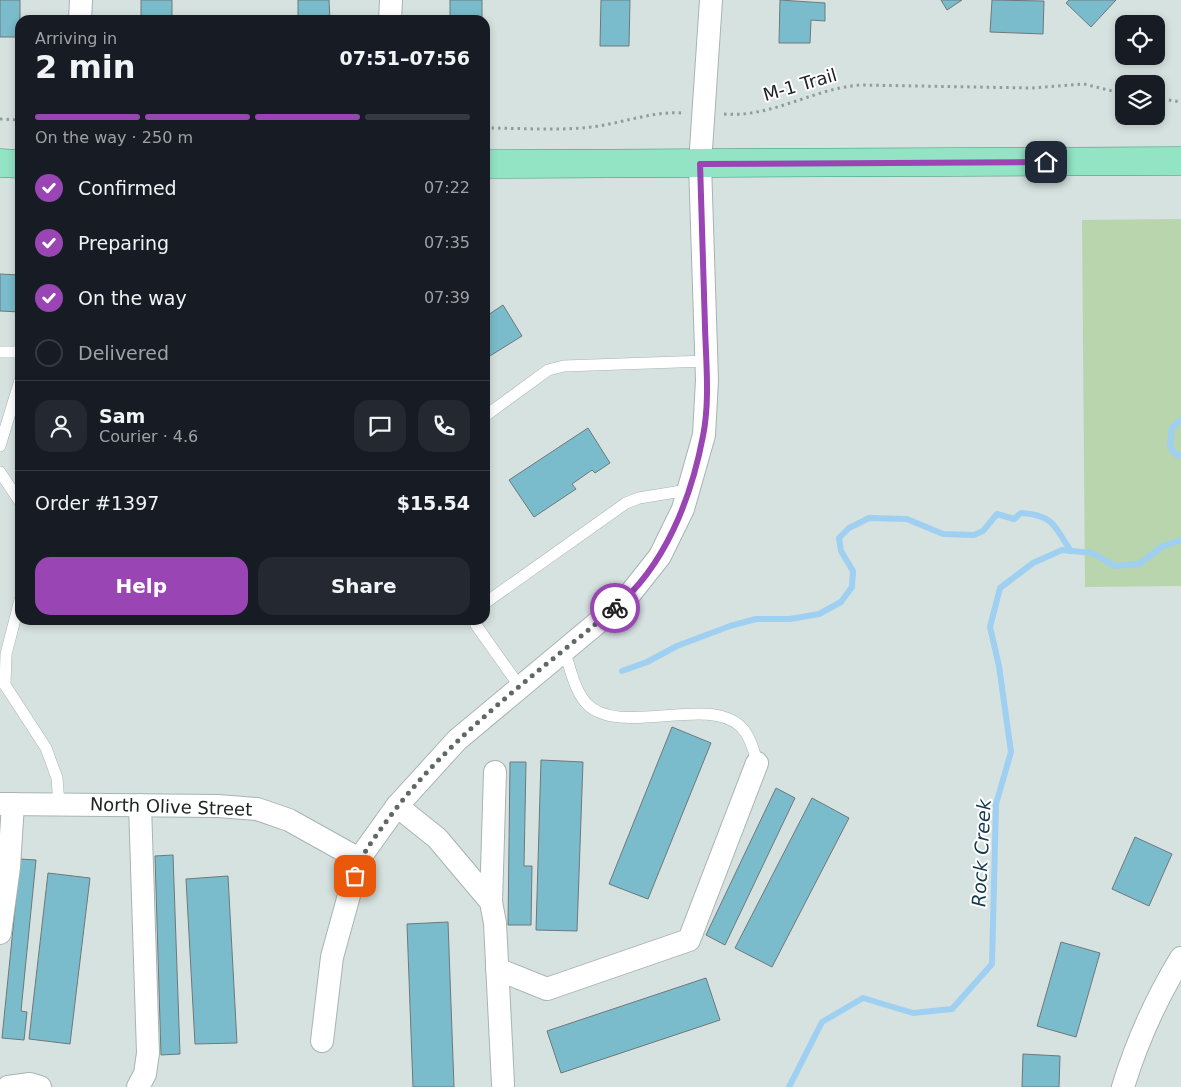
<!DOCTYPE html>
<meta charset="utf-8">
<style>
:root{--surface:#171b24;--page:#242831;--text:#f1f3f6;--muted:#9ea1a6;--line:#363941;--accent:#9946b4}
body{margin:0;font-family:"DejaVu Sans",sans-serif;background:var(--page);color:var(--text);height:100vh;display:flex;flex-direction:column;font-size:19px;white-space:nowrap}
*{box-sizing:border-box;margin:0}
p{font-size:16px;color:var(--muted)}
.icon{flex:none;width:28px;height:28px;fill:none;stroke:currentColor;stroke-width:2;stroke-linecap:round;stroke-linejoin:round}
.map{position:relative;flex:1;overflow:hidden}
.drawer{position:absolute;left:15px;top:15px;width:475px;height:610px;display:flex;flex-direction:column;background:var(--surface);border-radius:15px;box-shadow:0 2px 8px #0003}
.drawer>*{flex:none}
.buttons{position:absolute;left:1115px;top:15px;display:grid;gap:10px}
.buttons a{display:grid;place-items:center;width:50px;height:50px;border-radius:10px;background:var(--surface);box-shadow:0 2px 8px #0003;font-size:25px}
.pin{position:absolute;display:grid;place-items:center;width:42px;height:42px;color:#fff;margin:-21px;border-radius:10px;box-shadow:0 2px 8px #0006}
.courier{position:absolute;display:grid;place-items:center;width:50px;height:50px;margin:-25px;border:4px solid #9946b4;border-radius:50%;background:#fff;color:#222;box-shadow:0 1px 6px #0007}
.overview em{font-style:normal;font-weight:700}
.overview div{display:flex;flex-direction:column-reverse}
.overview{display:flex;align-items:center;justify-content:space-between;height:85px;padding:0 20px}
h1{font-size:32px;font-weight:700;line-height:38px}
.bar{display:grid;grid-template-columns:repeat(4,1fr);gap:8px 5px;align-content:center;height:60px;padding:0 20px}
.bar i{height:6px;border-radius:4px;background:var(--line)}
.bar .active{background:var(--accent)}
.bar p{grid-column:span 4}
.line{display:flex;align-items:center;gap:12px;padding:0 20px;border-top:1px solid var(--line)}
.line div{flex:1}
.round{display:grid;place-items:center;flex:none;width:52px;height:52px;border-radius:15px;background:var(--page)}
ol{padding:0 20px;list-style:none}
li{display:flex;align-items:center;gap:15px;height:55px}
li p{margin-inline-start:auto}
li .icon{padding:5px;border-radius:50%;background:var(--accent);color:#fff;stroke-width:4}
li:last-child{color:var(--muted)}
li i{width:28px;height:28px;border:2px solid var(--line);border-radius:50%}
.primary-button{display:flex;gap:10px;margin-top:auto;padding:10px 20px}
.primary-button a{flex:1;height:58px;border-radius:15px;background:var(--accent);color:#fff;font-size:20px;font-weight:700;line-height:58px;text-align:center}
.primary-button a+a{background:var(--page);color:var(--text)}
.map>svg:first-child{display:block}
.green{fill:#b8d5ae}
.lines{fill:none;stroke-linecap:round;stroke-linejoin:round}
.stream{stroke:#9fcff1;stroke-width:6}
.building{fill:#7abccb;stroke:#6e787b}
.lane-casing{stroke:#a8b3b2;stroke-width:12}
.street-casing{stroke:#a8b3b2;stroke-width:24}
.primary-casing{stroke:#3b9572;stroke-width:29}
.path{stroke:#939c9a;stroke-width:3;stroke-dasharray:2.5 4;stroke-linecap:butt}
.lane{stroke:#fff;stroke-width:11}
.street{stroke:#fff;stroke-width:22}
.primary{stroke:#92e4c4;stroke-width:28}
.done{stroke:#606766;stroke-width:5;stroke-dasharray:0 9}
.route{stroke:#9946b4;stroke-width:6}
.labels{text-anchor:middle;stroke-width:4;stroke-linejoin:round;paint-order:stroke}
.street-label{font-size:18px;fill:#202524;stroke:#fff}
.water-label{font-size:19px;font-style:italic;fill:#12384f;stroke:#fff}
</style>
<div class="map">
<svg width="1181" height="1087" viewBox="0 0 1181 1087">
<rect width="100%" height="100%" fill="#d6e2e0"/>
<path class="green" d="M1181 219V586L1085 587 1082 220Z"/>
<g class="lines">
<g class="stream">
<path d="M1181 420 1172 428 1170 446 1175 454 1181 455"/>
<path d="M622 671 647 662 677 646 730 626 756 619H790L819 614 841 602 852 587 853 571 841 551 839 538 849 528 869 518 907 519 943 534 974 535 983 531 997 514 1014 519 1021 513C1055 515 1054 527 1071 551"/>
<path d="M789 1087 822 1022 863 998 913 1013 952 1009 992 964 996 804 1011 752 999 666 990 627 1000 588 1033 563 1062 550 1092 553 1115 566 1139 564 1163 546 1181 540"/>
</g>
</g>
<g class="building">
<rect x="0" y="0" width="20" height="37"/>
<rect x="141" y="0" width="31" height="20"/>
<path d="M298 0H329L330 20H298Z"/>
<rect x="450" y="0" width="32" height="20"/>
<path d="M601 0H630L629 46H600Z"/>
<path d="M780 0 825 3V21L811 20 810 43H779Z"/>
<path d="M941 0H962L947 10Z"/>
<path d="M992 0 1044 1 1043 34 990 32Z"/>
<path d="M1069 0H1116L1091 27 1066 3Z"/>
<path d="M0 274 20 275V312L0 311Z"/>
<path d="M503 305 522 336 485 359V317Z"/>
<path d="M588 428 610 463 595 473 592 470 572 484 576 489 534 517 509 480Z"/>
<path d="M672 727 711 743 648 899 609 884Z"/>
<path d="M541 760 583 762 577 931 536 930Z"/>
<path d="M510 762H526L524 866H532L531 925H508Z"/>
<path d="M776 788 795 798 725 945 706 935Z"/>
<path d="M812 798 849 818 772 967 735 948Z"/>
<path d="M1135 837 1172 854 1149 906 1112 889Z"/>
<path d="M173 855 180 1054 161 1055 155 856Z"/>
<path d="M20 859 36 860 21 1011 27 1012 24 1040 2 1038Z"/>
<path d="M48 873 90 878 70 1044 29 1039Z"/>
<path d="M228 876 237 1043 195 1044 186 879Z"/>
<path d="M448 922 454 1087H413L407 924Z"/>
<path d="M1061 942 1100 953 1076 1037 1037 1026Z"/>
<path d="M706 978 720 1020 561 1073 547 1031Z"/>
<path d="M1023 1054 1060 1056 1059 1087H1022Z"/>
</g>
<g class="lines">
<g class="lane-casing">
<g id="lane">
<path d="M0 352H20"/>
<path d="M485 416 548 370 564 366 706 361"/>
<path d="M0 446 20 380"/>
<path d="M0 472 20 502"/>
<path d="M485 603 626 503 639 498 688 490"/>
<path d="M476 620V625L520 687"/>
<path d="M564 650C570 667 574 689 586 703 618 738 707 695 740 726 750 735 754 750 757 763"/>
<path d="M0 681 5 685 46 748 57 778 59 804"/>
<path d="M5 685 6 654 20 600"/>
</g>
</g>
<g class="street-casing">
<g id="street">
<path d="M80 20 81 0"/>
<path d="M390 20 391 0"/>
<path d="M0 804 218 806 257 809 289 820 359 859"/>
<path d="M397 806 437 838 491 902 495 923 503 1084"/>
<path d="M491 902 495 772"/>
<path d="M0 933 9 867 13 804"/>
<path d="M497 969 547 989 689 940 757 763"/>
<path d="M322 1041 332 957 359 859 397 806 457 740 626 599 660 556 683 509 704 435 707 380 700 164 711 0"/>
<path d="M8 1087 30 1084 40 1087"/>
<path d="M138 1087 145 1074 148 1053 140 805"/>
<path d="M1123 1087C1137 1041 1156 999 1181 958"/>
</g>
</g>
<g class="primary-casing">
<g id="primary">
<path d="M0 163 20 164"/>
<path d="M485 164 1181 161"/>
</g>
</g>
<g class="path">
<path d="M1156 98 1181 102"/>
<path d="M724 114C772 118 814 88 861 85L1031 88 1084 84 1124 94"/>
<path d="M0 119 20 120"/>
<path d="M485 128C521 128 557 131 592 127 623 123 652 111 683 113"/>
</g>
<use href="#lane" class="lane"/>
<use href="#street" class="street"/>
<use href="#primary" class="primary"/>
</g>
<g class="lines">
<path class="done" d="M355 876C360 856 371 843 383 826 445 739 534 676 615 608"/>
<path class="route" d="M615 608C665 566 691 499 703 436 710 401 706 362 705 327 703 272 702 218 700 164L1046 162"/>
</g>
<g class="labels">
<g class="street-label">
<text transform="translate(800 85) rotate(-16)" y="6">M-1 Trail</text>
<text transform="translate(171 807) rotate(2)" y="6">North Olive Street</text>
</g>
<g class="water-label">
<text transform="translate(981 853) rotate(-87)" y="7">Rock Creek</text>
</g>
</g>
</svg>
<div class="buttons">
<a><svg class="icon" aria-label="locate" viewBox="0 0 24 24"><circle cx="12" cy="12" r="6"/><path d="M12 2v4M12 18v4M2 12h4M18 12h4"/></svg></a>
<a><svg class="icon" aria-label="layers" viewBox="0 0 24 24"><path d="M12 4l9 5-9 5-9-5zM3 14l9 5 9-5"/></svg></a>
</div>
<div class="pin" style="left:355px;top:876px;background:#ea580c"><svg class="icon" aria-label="bag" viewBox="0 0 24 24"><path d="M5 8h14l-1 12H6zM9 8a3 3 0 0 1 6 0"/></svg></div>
<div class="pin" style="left:1046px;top:162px;background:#1f2937"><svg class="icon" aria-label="home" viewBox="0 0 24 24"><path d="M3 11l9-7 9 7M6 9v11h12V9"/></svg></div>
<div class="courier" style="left:615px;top:608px"><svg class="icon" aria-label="bike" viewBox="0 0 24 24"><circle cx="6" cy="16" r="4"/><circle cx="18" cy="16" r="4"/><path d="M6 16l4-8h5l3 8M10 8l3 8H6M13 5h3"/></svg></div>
<section class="drawer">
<div class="overview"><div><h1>2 min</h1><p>Arriving in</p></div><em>07:51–07:56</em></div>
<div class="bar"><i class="active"></i><i class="active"></i><i class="active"></i><i></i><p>On the way · 250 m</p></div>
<ol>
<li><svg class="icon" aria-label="check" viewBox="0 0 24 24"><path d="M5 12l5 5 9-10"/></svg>Confirmed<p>07:22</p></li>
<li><svg class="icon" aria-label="check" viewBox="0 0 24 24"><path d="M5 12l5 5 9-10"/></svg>Preparing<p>07:35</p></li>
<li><svg class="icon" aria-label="check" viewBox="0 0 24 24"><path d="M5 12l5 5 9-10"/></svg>On the way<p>07:39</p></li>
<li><i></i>Delivered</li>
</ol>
<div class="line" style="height:90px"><a class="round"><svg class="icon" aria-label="person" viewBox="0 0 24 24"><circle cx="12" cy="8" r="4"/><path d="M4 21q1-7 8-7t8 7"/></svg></a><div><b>Sam</b><p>Courier · 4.6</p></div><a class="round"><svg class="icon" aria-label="chat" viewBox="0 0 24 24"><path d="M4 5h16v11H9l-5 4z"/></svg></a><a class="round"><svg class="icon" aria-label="phone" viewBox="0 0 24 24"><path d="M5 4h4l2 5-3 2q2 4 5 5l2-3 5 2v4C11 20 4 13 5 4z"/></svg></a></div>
<div class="line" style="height:65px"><div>Order #1397</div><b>$15.54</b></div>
<div class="primary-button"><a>Help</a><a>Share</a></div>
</section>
</div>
